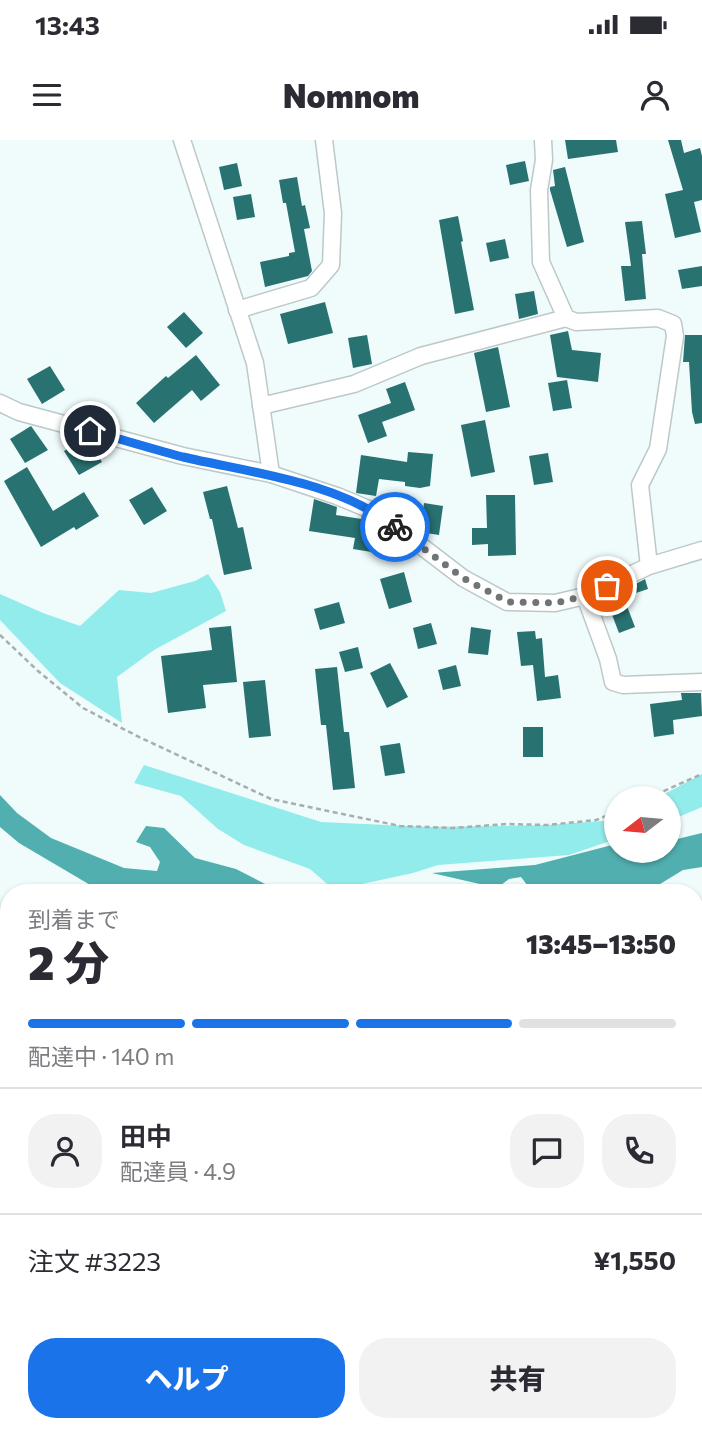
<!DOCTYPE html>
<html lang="ja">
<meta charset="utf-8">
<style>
:root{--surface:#fff;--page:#f2f2f3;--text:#2b2b33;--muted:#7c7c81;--line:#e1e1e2;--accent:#1a73e8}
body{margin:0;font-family:Commissioner,"Noto Sans JP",sans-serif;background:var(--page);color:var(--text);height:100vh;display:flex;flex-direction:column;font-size:26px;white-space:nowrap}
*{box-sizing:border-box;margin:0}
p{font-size:23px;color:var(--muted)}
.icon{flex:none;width:38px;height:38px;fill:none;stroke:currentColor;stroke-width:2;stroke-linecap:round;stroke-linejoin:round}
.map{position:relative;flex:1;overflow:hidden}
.details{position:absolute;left:0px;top:744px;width:704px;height:548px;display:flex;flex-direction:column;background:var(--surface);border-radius:28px 28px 0 0;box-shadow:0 2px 5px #0004}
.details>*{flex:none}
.needle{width:46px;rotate:254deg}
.controls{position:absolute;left:604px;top:646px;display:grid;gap:14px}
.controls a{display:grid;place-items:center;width:77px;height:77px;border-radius:50%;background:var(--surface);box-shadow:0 2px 5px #0004;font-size:35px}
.pin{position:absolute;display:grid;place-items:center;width:60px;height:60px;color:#fff;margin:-30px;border:4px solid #fff;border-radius:50%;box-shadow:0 2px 7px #0007}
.courier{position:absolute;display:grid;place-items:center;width:70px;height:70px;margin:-35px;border:5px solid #1a73e8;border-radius:50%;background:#fff;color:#222;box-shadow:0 2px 9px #0007}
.summary em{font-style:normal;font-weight:800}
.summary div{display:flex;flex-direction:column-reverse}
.summary{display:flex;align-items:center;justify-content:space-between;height:119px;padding:0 28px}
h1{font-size:46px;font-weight:800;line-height:52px}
.bar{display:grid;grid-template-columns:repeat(4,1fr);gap:10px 7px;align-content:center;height:84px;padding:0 28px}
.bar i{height:9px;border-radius:5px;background:var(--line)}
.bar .current{background:var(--accent)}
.bar p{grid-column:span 4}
.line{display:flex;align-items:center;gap:18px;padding:0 28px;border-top:2px solid var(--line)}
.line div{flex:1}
.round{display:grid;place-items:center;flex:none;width:74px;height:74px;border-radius:28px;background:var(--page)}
.button{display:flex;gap:14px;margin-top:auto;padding:14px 28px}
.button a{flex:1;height:80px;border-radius:28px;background:var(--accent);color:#fff;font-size:28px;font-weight:800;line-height:80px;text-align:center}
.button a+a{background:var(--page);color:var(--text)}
.status{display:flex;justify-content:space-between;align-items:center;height:49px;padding:0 35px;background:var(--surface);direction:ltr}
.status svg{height:19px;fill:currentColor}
header{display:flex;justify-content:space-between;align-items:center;height:91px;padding:0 28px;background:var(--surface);font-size:32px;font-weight:800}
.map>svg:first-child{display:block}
.green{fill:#92eceb}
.water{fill:#51afaf}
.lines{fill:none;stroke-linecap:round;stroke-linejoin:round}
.river{stroke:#51afaf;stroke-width:28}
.building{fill:#297272}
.minor-casing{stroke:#bdc8c8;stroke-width:19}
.major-casing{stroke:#bdc8c8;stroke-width:23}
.path{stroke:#a6aeae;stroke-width:2.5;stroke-dasharray:5 3.5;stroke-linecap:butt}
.minor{stroke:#fff;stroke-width:16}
.major{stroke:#fff;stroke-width:19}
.done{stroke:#6f7575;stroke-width:7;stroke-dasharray:0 12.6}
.route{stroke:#1a73e8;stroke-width:9}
</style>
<div class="status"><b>13:43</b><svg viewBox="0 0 49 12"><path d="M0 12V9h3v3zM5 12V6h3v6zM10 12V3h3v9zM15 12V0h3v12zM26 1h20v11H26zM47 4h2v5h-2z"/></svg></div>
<header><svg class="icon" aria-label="menu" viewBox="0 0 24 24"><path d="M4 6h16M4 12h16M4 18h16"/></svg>Nomnom<svg class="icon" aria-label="person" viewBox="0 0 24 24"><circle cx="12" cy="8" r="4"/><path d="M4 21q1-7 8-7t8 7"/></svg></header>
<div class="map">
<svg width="702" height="1290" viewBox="0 0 702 1290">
<rect width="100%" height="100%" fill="#f0fbfb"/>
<g class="green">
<path d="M208 434 220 452 226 471 154 510 117 537 122 583 60 543 0 480V454L43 473 80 486 119 450 151 453 195 441Z"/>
<path d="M144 625 321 682 430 687 547 685 616 680V699L569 715 438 725 413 733 334 750 310 729 244 705 218 689 181 656 134 643Z"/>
<path d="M702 634V667L669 681 668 658H657Z"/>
<path d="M702 875V1290H322L314 1283H695V878Z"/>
<path d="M9 1232V1283H211L213 1290H0V1245Z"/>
</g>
<g class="water">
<path d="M0 655 17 673 51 698 124 728 157 731 160 722 150 707 136 702 146 686 164 688 195 718 236 729 271 747 330 752 334 750 343 752H99L97 749 19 703 0 687Z"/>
<path d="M702 693V727L683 730 647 752H537L527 745 521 737 509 739 497 748 432 733 535 725 616 704V710H668L669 701Z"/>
</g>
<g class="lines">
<path class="river" d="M0 858 9 850"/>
</g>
<g class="building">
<path d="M565 0H616L618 12 568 19Z"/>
<path d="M668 0H681L684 13 700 8 702 16V60L694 62 701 92 675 98 665 54 683 50Z"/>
<path d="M525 21 529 41 510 45 506 25Z"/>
<path d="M237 23 242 46 224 50 219 27Z"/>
<path d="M565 27 584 102 567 107 550 50V47L555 46 553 30Z"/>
<path d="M297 37 302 66 305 65 310 88 304 89 312 131 308 136 265 147 260 122 289 116V113L295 112 286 63H283L279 40Z"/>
<path d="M251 54 255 77 237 80 233 57Z"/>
<path d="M458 76 463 101 461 102 474 170 455 174 439 80Z"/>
<path d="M642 81 646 114H642L646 159 625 161 621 126H631L625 82Z"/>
<path d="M505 99 509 118 490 122 486 103Z"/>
<path d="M702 126V146L682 149 678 130Z"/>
<path d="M534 151 538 174 519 179 515 154Z"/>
<path d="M325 162 333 193 288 204 280 174Z"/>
<path d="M184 172 203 193 186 208 167 187Z"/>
<path d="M568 191 572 210 601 213 598 242 557 237 550 195Z"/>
<path d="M367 195 372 224 353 228 348 198Z"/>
<path d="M685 195H702V283L695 284 692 272 689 222H683Z"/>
<path d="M498 207 510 267 486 272 474 213Z"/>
<path d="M196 215 220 245 201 261 192 250 154 283 136 263 166 236 168 238Z"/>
<path d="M50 226 65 250 42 264 27 239Z"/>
<path d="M567 240 572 268 553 271 548 243Z"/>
<path d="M405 242 415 270 382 282 387 296 368 303 358 275 391 263 386 249Z"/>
<path d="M485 280 495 332 471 337 461 285Z"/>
<path d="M31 286 48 310 25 323 10 299Z"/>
<path d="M83 300 90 302 102 322 79 335 64 311Z"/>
<path d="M408 312 433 314 430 346 420 348 405 346V342L379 339 376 356 356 353 361 315 407 322Z"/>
<path d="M548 313 553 342 534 345 529 316Z"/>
<path d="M27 327 53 371 84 352 99 376 76 390 74 387 41 407 4 341Z"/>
<path d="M227 346 238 388 243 387 252 429 224 435 212 379H210L203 352Z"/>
<path d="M152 347 167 371 144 385 129 360Z"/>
<path d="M486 355H515L516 415 488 416V404L472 405V388H487Z"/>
<path d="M314 359 337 367 336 375 368 380 382 389 378 413 353 409 355 398 309 391Z"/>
<path d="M424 363 443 366 439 395 420 392Z"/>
<path d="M404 432 412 462 389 469 380 439Z"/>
<path d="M645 439 648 449 630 455 628 448Z"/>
<path d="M625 461 635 487 619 493 609 467Z"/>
<path d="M339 462 345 483 320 490 314 469Z"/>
<path d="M431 483 437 504 418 509 413 488Z"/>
<path d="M231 486 237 542 203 545 206 568 168 573 161 516 212 510 209 488Z"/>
<path d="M471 487 491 490 488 515 468 513Z"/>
<path d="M535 491 536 499 542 498 545 537 558 535 561 558 537 561 533 525 521 526 517 492Z"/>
<path d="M358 507 363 528 345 532 339 512Z"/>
<path d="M390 523 408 557 387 568 370 533Z"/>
<path d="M456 525 461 546 443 550 438 530Z"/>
<path d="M337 527 344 592H349L355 648 333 650 326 585H321L315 529Z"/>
<path d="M265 540 271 596 249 598 243 542Z"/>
<path d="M681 553H701L702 576 673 580 674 594 654 597 650 564 682 560Z"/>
<rect x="523" y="587" width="20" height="30"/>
<path d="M400 603 405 633 385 636 380 606Z"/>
</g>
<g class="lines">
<g class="minor-casing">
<g id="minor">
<path d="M182 0 255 223 271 334"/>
<path d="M543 0 544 20 539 50 541 122 566 178 576 182 658 178 673 184 675 196 658 309 640 345 649 426"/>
<path d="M237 170 311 148 331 125 333 73 324 0"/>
<path d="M0 263 19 272 183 316 271 334 337 356 378 373 463 438 507 462 555 463 585 456 649 426 702 410"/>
<path d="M261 266 354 244 421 216 566 178"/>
<path d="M585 456 608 519 613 542 623 545 702 542"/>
<path d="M695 990 702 986"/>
<path d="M0 1003 9 999"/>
<path d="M678 1283 682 1290"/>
<path d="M230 1290 232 1283"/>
</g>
</g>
<g class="major-casing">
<g id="major">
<path d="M0 779 9 783"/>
<path d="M695 847 702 843"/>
</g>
</g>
<g class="path">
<path d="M0 495 38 531 83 568 137 596 271 659 400 686 453 688 507 684 547 685 596 680 616 672"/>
<path d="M648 658 702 634"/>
</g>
<use href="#minor" class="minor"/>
<use href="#major" class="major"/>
</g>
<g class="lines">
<path class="done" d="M395 387 463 438 508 462 555 463 585 456 607 446"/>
<path class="route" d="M90 291C121 299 152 309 183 317 252 333 339 342 395 387"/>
</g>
</svg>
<div class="controls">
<a><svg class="needle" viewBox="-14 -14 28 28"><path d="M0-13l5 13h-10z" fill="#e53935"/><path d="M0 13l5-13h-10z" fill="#7c7c81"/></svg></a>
</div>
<div class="pin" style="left:607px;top:446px;background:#ea580c"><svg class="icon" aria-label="bag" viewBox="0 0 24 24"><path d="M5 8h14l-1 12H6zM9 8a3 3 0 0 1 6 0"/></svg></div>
<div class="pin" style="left:90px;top:291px;background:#1f2937"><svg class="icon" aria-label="home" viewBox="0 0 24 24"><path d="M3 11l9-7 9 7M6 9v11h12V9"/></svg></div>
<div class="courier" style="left:395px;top:387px"><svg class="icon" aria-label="bike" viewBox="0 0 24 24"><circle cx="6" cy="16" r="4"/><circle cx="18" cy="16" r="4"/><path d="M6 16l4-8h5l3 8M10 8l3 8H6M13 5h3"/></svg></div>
<section class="details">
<div class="summary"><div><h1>2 分</h1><p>到着まで</p></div><em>13:45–13:50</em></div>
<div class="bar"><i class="current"></i><i class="current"></i><i class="current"></i><i></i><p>配達中 · 140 m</p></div>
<div class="line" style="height:126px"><a class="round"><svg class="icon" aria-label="person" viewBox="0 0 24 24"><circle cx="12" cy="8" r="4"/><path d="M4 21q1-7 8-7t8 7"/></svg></a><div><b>田中</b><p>配達員 · 4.9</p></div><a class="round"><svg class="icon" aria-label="chat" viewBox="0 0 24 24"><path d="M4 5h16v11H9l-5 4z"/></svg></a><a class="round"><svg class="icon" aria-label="phone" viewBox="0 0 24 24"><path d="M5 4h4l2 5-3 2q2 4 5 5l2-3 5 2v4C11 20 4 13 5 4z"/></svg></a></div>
<div class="line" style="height:91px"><div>注文 #3223</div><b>¥1,550</b></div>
<div class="button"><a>ヘルプ</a><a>共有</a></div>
</section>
</div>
